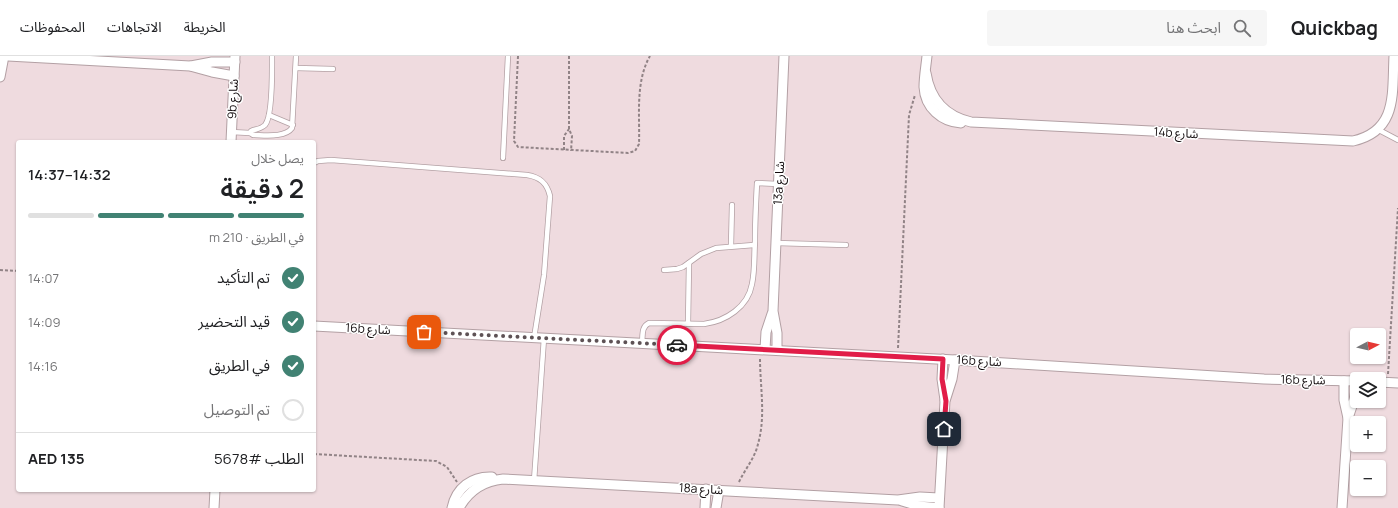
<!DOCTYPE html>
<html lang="ar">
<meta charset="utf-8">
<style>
:root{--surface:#fff;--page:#f6f6f6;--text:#202124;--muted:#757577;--line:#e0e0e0;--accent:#418273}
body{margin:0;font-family:Manrope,"Noto Sans Arabic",sans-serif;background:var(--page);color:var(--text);direction:rtl;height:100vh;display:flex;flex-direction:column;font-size:15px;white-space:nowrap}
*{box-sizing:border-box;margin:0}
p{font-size:13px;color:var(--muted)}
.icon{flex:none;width:22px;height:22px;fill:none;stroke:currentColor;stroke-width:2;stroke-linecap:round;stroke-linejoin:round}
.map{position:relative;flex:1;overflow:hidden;direction:ltr}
.sheet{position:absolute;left:16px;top:84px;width:300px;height:352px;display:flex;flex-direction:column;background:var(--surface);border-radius:4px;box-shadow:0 1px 3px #0004;direction:rtl}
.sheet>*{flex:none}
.needle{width:26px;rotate:83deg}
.buttons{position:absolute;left:1350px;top:272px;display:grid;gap:8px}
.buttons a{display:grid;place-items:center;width:36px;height:36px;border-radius:4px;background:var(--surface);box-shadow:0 1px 3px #0004;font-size:20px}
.pin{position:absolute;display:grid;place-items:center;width:34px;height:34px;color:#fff;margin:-17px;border-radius:8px;box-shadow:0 2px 6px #0006}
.courier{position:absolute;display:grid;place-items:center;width:40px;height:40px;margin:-20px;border:3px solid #e11d48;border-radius:50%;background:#fff;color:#222;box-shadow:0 1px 5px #0007}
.overview em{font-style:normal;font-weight:600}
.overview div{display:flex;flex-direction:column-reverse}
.overview{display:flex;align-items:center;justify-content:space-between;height:68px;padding:0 12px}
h1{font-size:26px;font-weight:600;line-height:30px}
.bar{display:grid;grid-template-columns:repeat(4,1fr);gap:6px 4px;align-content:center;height:48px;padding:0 12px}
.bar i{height:5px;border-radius:3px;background:var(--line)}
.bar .active{background:var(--accent)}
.bar p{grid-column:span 4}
.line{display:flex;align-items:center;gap:10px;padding:0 12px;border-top:1px solid var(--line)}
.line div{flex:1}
ol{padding:0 12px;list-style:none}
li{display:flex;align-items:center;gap:12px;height:44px}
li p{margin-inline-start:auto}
li .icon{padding:4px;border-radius:50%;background:var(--accent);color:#fff;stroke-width:4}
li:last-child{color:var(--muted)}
li i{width:22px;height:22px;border:2px solid var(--line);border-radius:50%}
header{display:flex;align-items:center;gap:24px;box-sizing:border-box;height:56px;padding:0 20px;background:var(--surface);border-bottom:1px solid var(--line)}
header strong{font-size:19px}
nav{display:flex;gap:22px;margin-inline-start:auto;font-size:14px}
.search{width:280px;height:36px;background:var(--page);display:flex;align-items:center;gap:10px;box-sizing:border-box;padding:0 14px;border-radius:4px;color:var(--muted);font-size:15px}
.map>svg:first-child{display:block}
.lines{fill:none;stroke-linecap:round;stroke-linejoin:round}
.lane-casing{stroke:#b3a0a4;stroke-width:6}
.street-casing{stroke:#b3a0a4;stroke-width:11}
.path{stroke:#918386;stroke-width:2;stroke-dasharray:3 2;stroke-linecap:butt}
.lane{stroke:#fff;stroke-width:4.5}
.street{stroke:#fff;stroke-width:9}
.done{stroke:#5e5255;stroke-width:4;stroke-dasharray:0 7.2}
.route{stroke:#e11d48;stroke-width:5}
.labels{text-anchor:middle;stroke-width:3;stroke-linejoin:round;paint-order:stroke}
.street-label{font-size:12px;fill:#10090b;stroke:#fff}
</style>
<header>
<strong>Quickbag</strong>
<div class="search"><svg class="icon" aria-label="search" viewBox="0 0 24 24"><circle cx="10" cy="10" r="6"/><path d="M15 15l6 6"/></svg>ابحث هنا</div>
<nav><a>الخريطة</a><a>الاتجاهات</a><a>المحفوظات</a></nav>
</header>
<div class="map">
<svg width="1398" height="452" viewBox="0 0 1398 452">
<rect width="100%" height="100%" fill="#efdbdf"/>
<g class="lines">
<g class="lane-casing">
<g id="lane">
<path d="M272 0C272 14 273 60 265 69 261 73 256 73 251 75L250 77 253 79C264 79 285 82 292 72L296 0"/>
<path d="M296 12 333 13"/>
<path d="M269 59 293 69"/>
<path d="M1379 74 1398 84"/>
<path d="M231 76 250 77"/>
<path d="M503 102 508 0"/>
<path d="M314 107 318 105 331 104 527 119C540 121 547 127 550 140L544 219 534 282"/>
<path d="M776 187 846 189"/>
<path d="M731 190 732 149"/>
<path d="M664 214 677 213 683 211 701 198 716 192 754 189"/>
<path d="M688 268 689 207"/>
<path d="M642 287C643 279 641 271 649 267L704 268C726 265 748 251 752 228 755 214 754 199 755 185 755 165 756 146 757 127L778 128"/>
<path d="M534 425 544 282"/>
</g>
</g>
<g class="street-casing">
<g id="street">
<path d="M8 0 190 10 212 16 234 20"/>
<path d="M927 0C926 10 924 21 924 31 925 52 942 66 961 67"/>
<path d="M191 10 212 6H235"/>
<path d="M926 17C930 43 945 60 971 66L1353 85C1398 75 1392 37 1394 0"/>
<path d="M0 21 4 0"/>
<path d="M231 86 235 0"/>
<path d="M314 270 955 304 1264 323 1357 325"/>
<path d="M765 293 766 276 772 258"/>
<path d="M777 294V277L773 255 784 0"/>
<path d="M943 303 942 323 945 344"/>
<path d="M1379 326 1398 327"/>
<path d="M1348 362 1354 344 1357 329"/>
<path d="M902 445 919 450 939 452"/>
<path d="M214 452 215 434"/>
<path d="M452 452C456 432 472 420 492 421"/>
<path d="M459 452C469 434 483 425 503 423L898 444 920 441 939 442"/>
<path d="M705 452 706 433"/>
<path d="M716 452 719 434"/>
<path d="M939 452 945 345 952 323 955 304"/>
<path d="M1342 452 1348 362 1344 344V325"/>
</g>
</g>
<g class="path">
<path d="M518 0 514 85 518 91 628 97 635 95 639 88C640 60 635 26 650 0"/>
<path d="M569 0V73L572 80 571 95"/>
<path d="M564 94V80L569 73"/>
<path d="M0 214 18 215"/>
<path d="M898 292 909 59 915 39"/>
<path d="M1388 318 1398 152"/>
<path d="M314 398 436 405 447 411 457 426"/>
<path d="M739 426C745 413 755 402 758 388 766 360 760 331 760 302"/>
</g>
<use href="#lane" class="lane"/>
<use href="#street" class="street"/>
</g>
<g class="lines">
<path class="done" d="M424 276 677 289"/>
<path class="route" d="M677 289 943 303 942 323 946 345 944 373"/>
</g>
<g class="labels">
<g class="street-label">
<text transform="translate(233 43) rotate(-87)" y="4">9b شارع</text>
<text transform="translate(1176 77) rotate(3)" y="4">14b شارع</text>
<text transform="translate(779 127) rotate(-87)" y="4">13a شارع</text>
<text transform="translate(368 273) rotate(3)" y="4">16b شارع</text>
<text transform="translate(979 305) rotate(3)" y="4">16b شارع</text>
<text transform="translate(1303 324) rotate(1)" y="4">16b شارع</text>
<text transform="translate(701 433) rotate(3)" y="4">18a شارع</text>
</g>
</g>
</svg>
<div class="buttons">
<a><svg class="needle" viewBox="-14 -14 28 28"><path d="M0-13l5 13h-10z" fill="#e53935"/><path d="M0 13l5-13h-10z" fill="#757577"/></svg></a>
<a><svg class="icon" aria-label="layers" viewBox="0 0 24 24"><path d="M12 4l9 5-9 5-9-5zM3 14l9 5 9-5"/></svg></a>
<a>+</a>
<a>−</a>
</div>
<div class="pin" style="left:424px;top:276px;background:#ea580c"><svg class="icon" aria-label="bag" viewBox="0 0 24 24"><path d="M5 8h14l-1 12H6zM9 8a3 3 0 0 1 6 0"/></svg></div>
<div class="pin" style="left:944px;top:373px;background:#1f2937"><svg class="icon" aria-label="home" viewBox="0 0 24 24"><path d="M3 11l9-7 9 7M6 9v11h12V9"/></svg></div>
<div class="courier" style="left:677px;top:289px"><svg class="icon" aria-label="car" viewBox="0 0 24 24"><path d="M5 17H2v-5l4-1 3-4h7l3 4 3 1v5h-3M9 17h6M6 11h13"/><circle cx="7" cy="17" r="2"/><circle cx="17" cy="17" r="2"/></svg></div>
<section class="sheet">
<div class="overview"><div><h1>2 دقيقة</h1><p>يصل خلال</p></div><em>14:32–14:37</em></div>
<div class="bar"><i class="active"></i><i class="active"></i><i class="active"></i><i></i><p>في الطريق · 210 m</p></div>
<ol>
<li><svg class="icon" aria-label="check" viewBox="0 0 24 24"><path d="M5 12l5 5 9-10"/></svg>تم التأكيد<p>14:07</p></li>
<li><svg class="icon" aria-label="check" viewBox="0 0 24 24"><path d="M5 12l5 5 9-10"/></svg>قيد التحضير<p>14:09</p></li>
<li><svg class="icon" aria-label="check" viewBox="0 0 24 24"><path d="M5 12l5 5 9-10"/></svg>في الطريق<p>14:16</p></li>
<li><i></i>تم التوصيل</li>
</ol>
<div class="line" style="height:52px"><div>الطلب #5678</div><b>AED 135</b></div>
</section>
</div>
